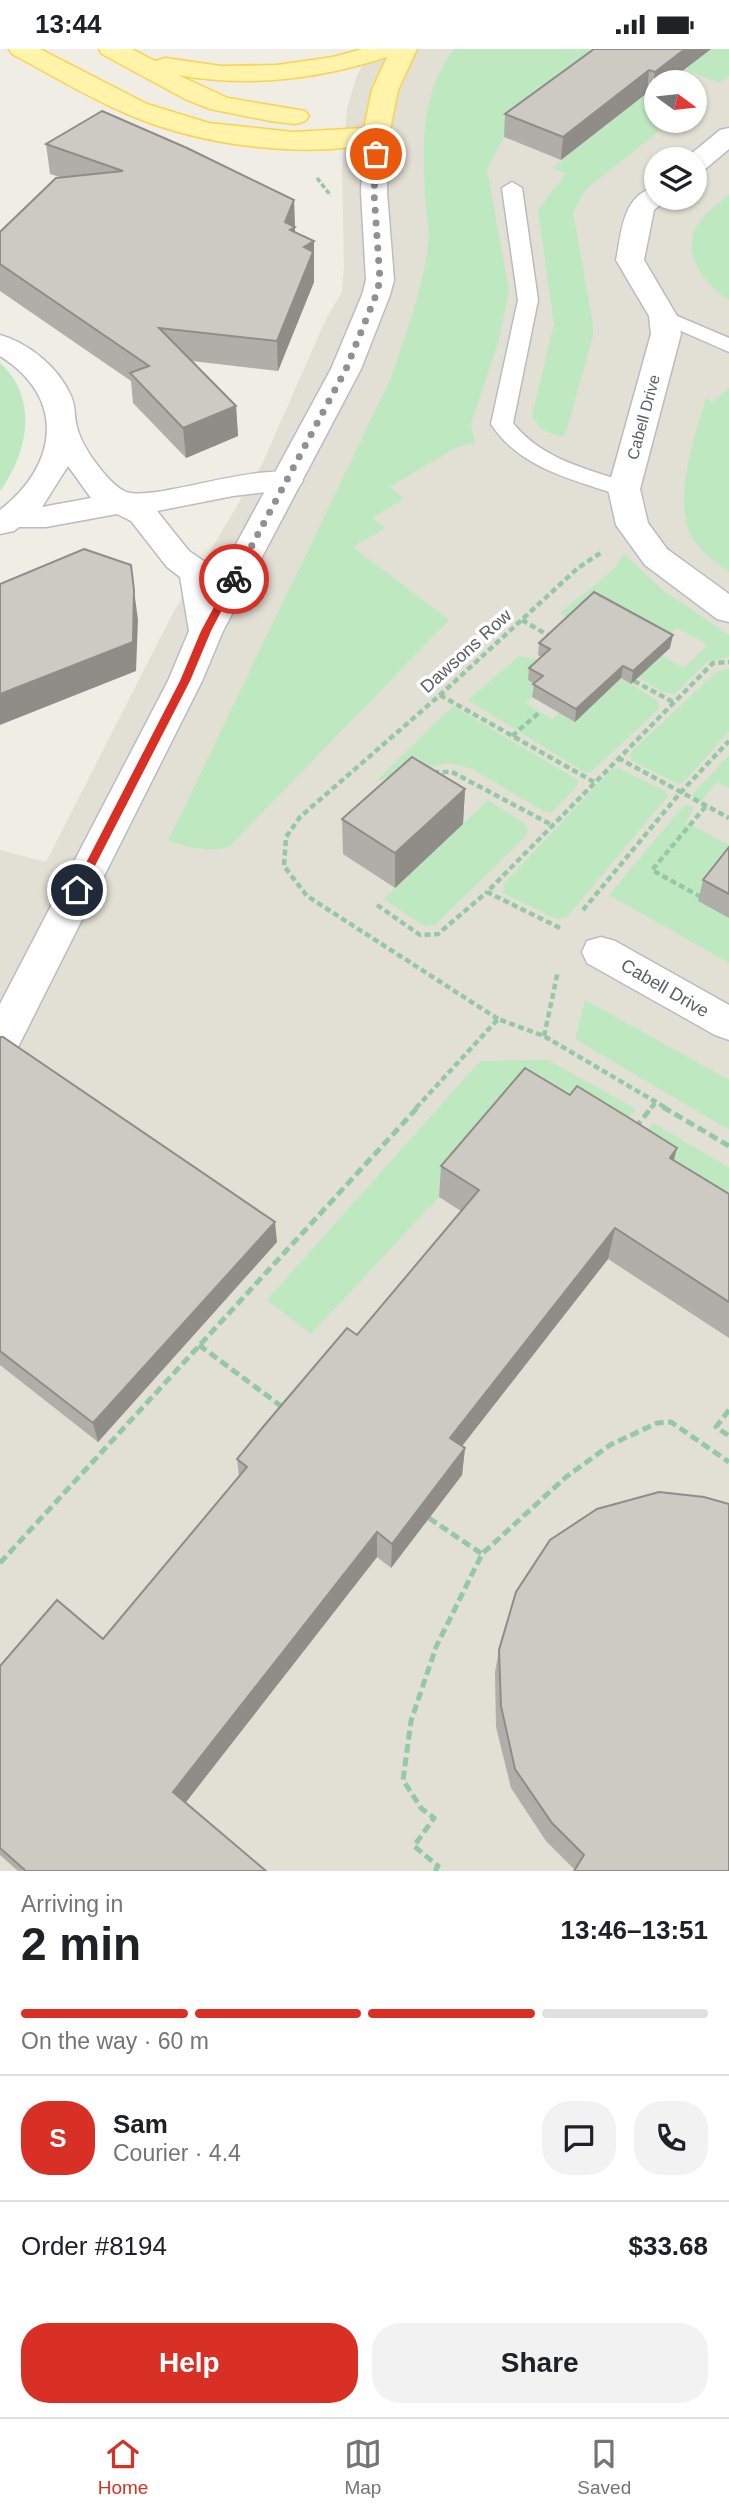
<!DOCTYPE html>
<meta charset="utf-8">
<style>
:root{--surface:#fff;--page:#f2f2f2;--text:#202124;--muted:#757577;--line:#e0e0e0;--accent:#d93025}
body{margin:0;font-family:Arial,sans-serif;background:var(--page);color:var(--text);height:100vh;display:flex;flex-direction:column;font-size:26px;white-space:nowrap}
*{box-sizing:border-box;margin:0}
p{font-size:23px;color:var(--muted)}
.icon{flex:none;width:38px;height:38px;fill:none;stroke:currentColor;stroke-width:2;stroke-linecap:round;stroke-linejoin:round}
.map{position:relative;height:1822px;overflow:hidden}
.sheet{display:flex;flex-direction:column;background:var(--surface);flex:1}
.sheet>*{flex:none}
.needle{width:46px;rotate:105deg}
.tools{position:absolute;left:644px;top:21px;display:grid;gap:14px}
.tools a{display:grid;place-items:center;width:63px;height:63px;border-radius:50%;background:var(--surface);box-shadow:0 2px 5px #0004;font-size:35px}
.pin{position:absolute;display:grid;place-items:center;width:60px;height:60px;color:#fff;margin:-30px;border:4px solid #fff;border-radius:50%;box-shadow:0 2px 7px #0007}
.courier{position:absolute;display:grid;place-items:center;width:70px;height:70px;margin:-35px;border:5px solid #d93025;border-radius:50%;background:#fff;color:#222;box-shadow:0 2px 9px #0007}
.overview em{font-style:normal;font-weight:700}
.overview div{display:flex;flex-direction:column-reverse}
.overview{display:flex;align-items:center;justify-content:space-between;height:119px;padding:0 21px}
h1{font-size:46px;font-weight:700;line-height:52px}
.bar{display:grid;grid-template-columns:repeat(4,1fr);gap:10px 7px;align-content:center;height:84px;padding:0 21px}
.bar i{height:9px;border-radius:5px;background:var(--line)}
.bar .current{background:var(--accent)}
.bar p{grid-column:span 4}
.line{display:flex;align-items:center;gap:18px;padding:0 21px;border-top:2px solid var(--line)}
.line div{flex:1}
.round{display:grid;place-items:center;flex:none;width:74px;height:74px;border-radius:28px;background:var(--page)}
.primary-button{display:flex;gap:14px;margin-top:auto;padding:14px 21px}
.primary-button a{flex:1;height:80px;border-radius:28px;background:var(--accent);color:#fff;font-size:28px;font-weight:700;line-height:80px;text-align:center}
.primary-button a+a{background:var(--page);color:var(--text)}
.status{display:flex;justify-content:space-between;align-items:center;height:49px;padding:0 35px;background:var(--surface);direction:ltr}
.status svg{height:19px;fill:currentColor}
.dock{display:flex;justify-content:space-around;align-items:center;height:98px;border-top:2px solid var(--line);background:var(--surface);font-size:19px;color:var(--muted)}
.dock a{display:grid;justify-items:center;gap:4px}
.dock .current{color:var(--accent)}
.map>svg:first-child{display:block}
.education{fill:#e2dfd4;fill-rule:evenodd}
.green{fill:#bee9c0}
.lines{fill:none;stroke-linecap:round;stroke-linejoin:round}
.lane-casing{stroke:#b9bcc1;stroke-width:3}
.street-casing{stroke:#b9bcc1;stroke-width:3}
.secondary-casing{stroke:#b9bdc3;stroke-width:3}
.primary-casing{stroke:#fcd250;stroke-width:3}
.path-far2{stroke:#95c8a6;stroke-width:3.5;stroke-dasharray:5 2.5;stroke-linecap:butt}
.path-far1{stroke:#95c8a6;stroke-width:4.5;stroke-dasharray:6 3.5;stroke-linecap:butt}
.path{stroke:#95c8a6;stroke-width:5;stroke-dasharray:9 4.5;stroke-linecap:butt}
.lane{fill:#fff;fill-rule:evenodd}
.street{fill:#fff;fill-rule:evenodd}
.secondary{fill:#fff;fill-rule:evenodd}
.primary{fill:#fff4a9;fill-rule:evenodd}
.wall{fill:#b0aea8}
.shaded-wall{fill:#908d88}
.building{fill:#cdcac3;stroke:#908d88;stroke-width:2}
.route{fill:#d93025}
.done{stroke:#909192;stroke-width:7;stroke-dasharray:0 12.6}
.labels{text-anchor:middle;stroke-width:7;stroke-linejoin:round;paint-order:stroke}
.far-street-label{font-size:16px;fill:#5c6066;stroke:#fff}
.street-label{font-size:18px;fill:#5c6066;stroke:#fff}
</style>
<div class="status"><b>13:44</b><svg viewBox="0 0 49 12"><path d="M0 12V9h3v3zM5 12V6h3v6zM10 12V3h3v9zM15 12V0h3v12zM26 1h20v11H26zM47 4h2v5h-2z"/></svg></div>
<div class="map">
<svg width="729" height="1822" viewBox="0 0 729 1822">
<rect width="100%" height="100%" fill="#f0ede4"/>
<path class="education" d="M371 0H729V1822H0V801L46 813 173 564 262 415 326 270 342 243 344 218 342 123 347 59 356 29ZM656 33H695V72H656ZM656 110H695V149H656Z"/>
<g class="green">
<path d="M454 0H622L504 88 487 120 509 242 499 291 471 375 475 394 457 398 390 438 404 450 372 469 385 479 353 498 449 571 230 797C209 805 190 798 168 792L391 329C405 286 423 241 428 195 430 180 426 163 425 147 422 95 421 44 454 0Z"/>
<path d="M711 0H729V27L720 34 685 21Z"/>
<path d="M647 44 656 47V72H672L586 140 573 163 593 274V287L565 386 561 388 542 381 532 367 554 275 538 161 566 124 552 119Z"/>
<path d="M729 145V251C707 238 680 204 697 177 705 164 718 155 729 145Z"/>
<path d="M0 314C39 349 28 404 0 442Z"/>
<path d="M729 339V523C719 515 708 508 700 499 666 463 695 389 706 348L712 354Z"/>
<path d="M624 505 664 542 729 586V608L707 613 675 645 662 643 638 628 653 614 652 601 684 619 708 596 677 579 660 593 575 573 560 564 613 521Z"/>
<path d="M519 607 548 612 528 632 542 639 525 654 552 670 559 664H584L621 629 658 652 659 660 591 723 586 724 468 651Z"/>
<path d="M729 619V682L686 731 679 735 632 712 630 707 632 702 715 624Z"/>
<path d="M453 657 578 731V736L552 763 543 762 473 720 449 714 376 732Z"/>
<path d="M729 706V739L717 733 700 754 692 746Z"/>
<path d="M618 719 665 742 668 747 567 868 556 870 503 844 504 834 612 720Z"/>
<path d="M488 751 524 774 528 781 525 788 435 876 424 877 384 850Z"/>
<path d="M685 755 694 759 686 773 729 796V814L698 852 729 869V914L609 846Z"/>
<path d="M585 951 729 1031V1081L575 990Z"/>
<path d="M548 1011 636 1060 611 1094 521 1051 439 1148 311 1285 267 1251 480 1012Z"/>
<path d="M653 1074 729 1119V1182L631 1106Z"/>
</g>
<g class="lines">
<g class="lane-casing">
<g id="lane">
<path d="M512 133 522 139 538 251 513 374C542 411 590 421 632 435L635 440 632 445 624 447 616 445C570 430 519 418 491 375L518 251 502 139Z"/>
<path d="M663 261 729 289V303L656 271 653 267 656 263Z"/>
</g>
</g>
<g class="street-casing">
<g id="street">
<path d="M729 79V100L704 121 695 123V110L686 109 720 81Z"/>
<path d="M656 138V149H668L654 161 644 211 677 267 681 285 640 440 648 474 667 500 729 545V573L717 570 645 516 616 476 608 440 651 285 649 267 616 211C622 182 622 146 656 138Z"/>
<path d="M0 286C29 294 59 319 71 347 76 358 74 368 77 378 81 397 107 433 124 442 150 455 253 413 298 425L303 432 298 439 233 447 157 462 189 502 208 515 212 523 223 582 218 590 206 594 194 590 189 582 180 528 167 518 131 472 117 465 46 478H19L14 482 0 485V461C58 416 67 349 0 307ZM68 417 91 449 42 458Z"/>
<path d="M601 888 615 892 729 956V991L715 986 587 914 582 903 587 892Z"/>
</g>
</g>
<g class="secondary-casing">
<path id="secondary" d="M376 78 385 80 389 86 387 143 394 231 390 246 361 320 223 582 202 632 14 1006 0 1010V955L168 632 189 582 331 320 362 246 366 231 361 143 363 86 367 80Z"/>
</g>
<g class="primary-casing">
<path id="primary" d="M9 0H40L147 55 209 74 293 83 364 79 372 41 387 8C319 30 248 39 178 26L228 49 305 62 309 67 305 72 296 75 270 72 210 60 185 50 102 5 99 0H132L155 12 165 9 221 17 277 16 333 8 362 0H417L398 41 389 86 385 92C308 111 204 97 132 67 90 50 52 26 12 5Z"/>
</g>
<path class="path-far2" d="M317 129 331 147"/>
<g class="path-far1">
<path d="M522 571 551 588"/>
<path d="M634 632 673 653"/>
<path d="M440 646 594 733"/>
<path d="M512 687 540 663"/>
<path d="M618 709 729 769"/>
<path d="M433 723H452L552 776"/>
<path d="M701 848 652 821 706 757"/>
<path d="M377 856 420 886 438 885 487 843"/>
<path d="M583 861 680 744 729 692"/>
<path d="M560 879 487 843 713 614 729 613"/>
<path d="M498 970 307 847 284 817 286 788 300 768 440 646 578 519 602 503"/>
<path d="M544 987 558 922"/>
<path d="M416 1059 498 970 544 987 666 1059"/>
<path d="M651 1059 656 1053"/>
</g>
<g class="path">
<path d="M663 1058 729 1097"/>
<path d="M635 1079 652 1058"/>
<path d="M199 1296 285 1360"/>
<path d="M729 1361 716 1378 729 1387"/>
<path d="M429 1469 482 1505"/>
<path d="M0 1514 418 1058"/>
<path d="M435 1822 438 1817 414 1797 434 1769 421 1759 403 1731 411 1672 436 1598 482 1505 566 1428 610 1396 657 1374 671 1373 729 1413"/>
</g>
<use href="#lane" class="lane"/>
<use href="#street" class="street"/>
<use href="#secondary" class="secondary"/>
<use href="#primary" class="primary"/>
</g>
<g class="wall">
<path d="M711 0 668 33H656V43L652 46 647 44 561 111 504 88 505 65Z"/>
<path d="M46 95 294 151 295 183 314 192V233L278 322 192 312 236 357 238 387 186 409 133 354 131 332 0 242V183L60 128 50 125Z"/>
<path d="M539 594 670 599 631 635 621 629 575 673 532 648 534 635 528 631 529 619 541 608 538 606Z"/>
<path d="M465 740 463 775 395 839 343 805 342 770Z"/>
<path d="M729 798V869L698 852 703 831Z"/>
<path d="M0 988 277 1193 98 1393 0 1316Z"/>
<path d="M674 1111 729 1145V1289L608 1210 462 1397 465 1399 462 1426 391 1519 377 1508 186 1753 266 1822H18L0 1806V1617L103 1590 239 1427 237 1410 357 1286 461 1162 439 1148 441 1117Z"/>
<path d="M499 1601 729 1822 575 1821 546 1792 511 1739 496 1678 495 1623Z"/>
</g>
<g class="shaded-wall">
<path d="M685 0H711L668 33H656V43L652 46 655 23Z"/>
<path d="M649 21 647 44 561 111 563 88Z"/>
<path d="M294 151 295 181 296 207 285 173Z"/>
<path d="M314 192V233L278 322 277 292 304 198Z"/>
<path d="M236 357 238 387 186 409 183 379Z"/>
<path d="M134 541 138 571 136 622 0 676V645Z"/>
<path d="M673 586 670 599 631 635 633 622Z"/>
<path d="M623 617 621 629 575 673 576 660Z"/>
<path d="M465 740 463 775 395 839V804Z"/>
<path d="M677 1099 669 1130 670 1109Z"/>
<path d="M275 1173 277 1193 98 1393 93 1374Z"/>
<path d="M615 1179 608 1210 448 1415 450 1389Z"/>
<path d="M465 1399 462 1426 391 1519 392 1495Z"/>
<path d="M377 1483V1508L179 1762 173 1743Z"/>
</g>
<g class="building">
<path d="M594 0H685L655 23 649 21 563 88 505 65Z"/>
<path d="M102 62 187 99 294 151 285 173 295 178 290 181 314 192 304 198 313 203 277 292 159 279 236 357 183 379 130 324 149 317 0 215V183L56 129 123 122 46 95Z"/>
<path d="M84 500 131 516 134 541 133 593 0 645V535Z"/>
<path d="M594 543 673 586 633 622 623 617 576 660 533 635 543 627 529 619 550 600 539 594Z"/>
<path d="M412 708 465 740 395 804 342 770Z"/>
<path d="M729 798V845L703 831Z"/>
<path d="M0 988H3L275 1173 93 1374 0 1302Z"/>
<path d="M525 1019 570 1046 577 1037 626 1067 677 1099 670 1109 729 1145V1253L615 1179 450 1389 465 1399 392 1495 377 1483 173 1743 266 1822H26L0 1799V1617L57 1551 103 1590 247 1418 237 1410 263 1378 347 1279 357 1286 479 1141 441 1117Z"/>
<path d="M659 1443 704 1448 729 1455V1822H574L584 1806 552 1774 515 1720 501 1657 499 1601 516 1543 550 1491 597 1460Z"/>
</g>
<path class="route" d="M234 527 238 530 211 582 190 632 81 844H73L72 841 180 632 201 582 229 530Z"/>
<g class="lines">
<path class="done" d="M234 530 346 320 376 246 380 231 374 144 376 105"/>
</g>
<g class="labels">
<g class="far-street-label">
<text transform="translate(643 368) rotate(-75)" y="6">Cabell Drive</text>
</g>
<g class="street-label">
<text transform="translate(466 602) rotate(-42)" y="6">Dawsons Row</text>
<text transform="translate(665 939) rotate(30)" y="6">Cabell Drive</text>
</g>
</g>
</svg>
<div class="tools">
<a><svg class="needle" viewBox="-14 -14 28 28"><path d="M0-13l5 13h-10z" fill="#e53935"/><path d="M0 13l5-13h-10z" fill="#757577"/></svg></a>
<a><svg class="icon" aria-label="layers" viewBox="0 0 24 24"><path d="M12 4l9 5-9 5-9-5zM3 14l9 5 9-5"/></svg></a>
</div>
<div class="pin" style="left:376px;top:105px;background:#ea580c"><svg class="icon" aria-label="bag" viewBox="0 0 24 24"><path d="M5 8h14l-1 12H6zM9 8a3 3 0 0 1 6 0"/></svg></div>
<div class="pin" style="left:77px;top:841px;background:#1f2937"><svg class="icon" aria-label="home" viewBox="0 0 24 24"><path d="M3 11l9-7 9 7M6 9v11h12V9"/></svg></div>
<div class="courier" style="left:234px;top:530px"><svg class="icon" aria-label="bike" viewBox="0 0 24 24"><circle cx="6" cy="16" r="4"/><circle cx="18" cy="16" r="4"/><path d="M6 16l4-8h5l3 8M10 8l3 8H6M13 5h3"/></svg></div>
</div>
<section class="sheet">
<div class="overview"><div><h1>2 min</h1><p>Arriving in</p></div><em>13:46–13:51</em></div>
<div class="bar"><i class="current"></i><i class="current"></i><i class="current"></i><i></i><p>On the way · 60 m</p></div>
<div class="line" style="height:126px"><b class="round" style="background:var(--accent);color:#fff">S</b><div><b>Sam</b><p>Courier · 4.4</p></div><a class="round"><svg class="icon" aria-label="chat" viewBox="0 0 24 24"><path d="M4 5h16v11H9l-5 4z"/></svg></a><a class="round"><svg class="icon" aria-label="phone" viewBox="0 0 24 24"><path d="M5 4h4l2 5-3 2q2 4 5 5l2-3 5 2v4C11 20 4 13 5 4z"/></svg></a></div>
<div class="line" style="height:91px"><div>Order #8194</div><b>$33.68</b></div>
<div class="primary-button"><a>Help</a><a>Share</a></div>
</section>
<nav class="dock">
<a class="current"><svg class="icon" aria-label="home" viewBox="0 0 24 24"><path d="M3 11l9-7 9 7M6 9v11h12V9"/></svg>Home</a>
<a><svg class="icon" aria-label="map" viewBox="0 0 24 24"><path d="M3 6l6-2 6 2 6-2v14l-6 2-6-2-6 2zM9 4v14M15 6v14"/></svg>Map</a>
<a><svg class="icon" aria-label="saved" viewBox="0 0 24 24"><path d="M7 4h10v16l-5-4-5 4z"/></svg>Saved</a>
</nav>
